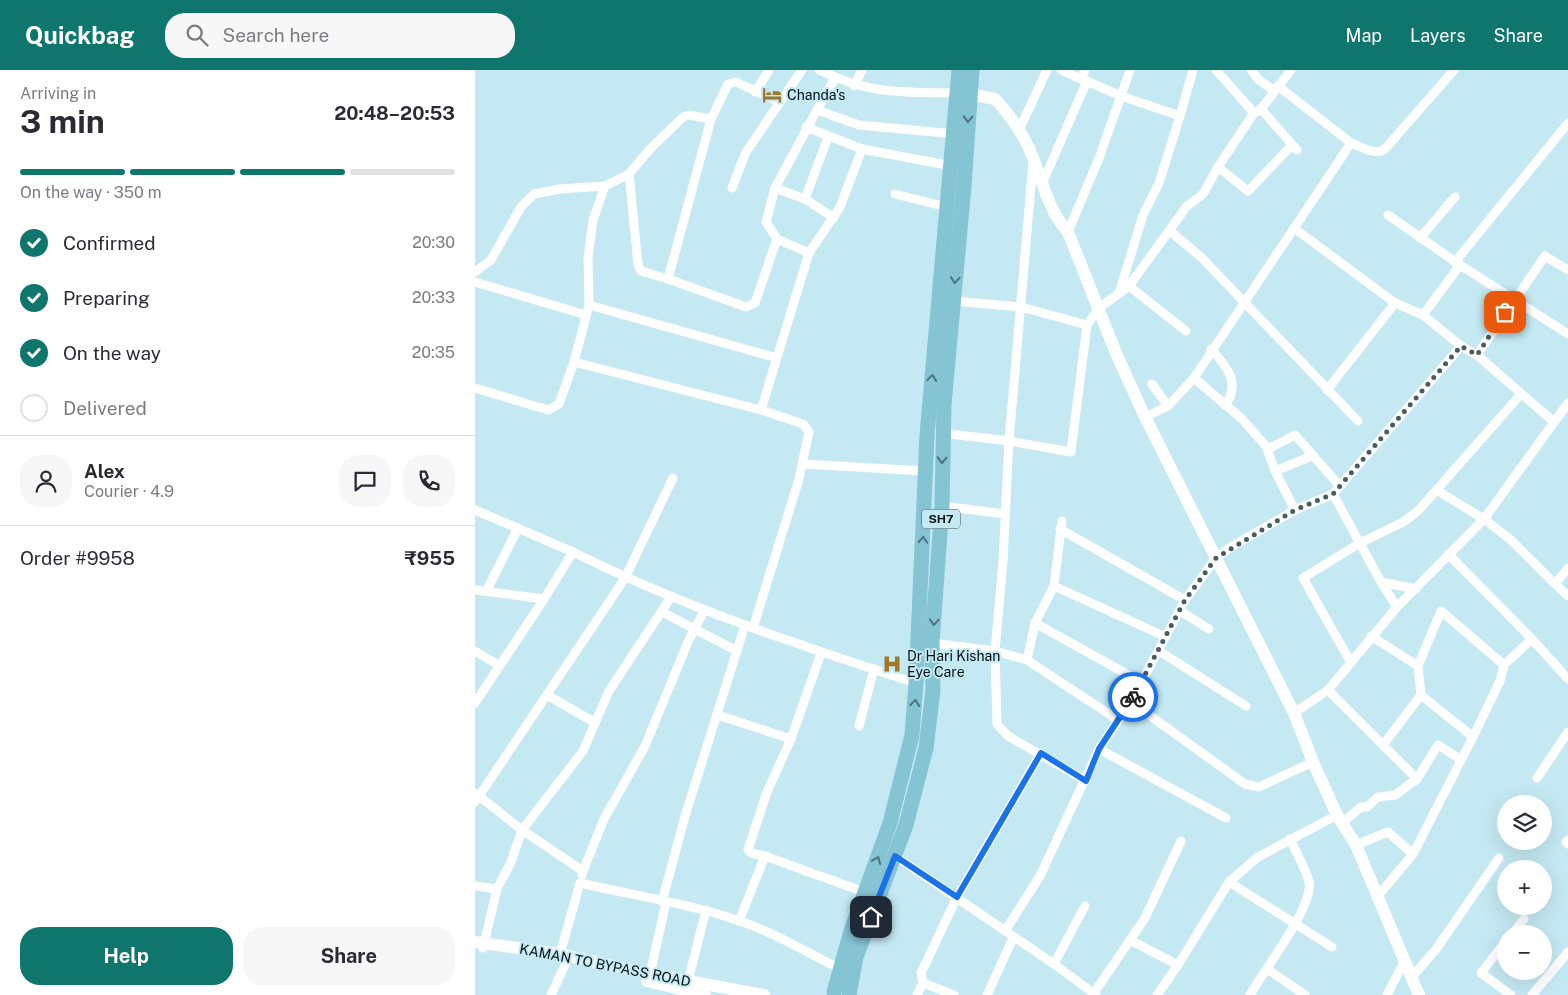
<!DOCTYPE html>
<meta charset="utf-8">
<style>
:root{--surface:#fff;--page:#f7f7f7;--text:#2b2b33;--muted:#7c7c81;--line:#e1e1e2;--accent:#0f766e}
body{margin:0;font-family:"Public Sans",sans-serif;background:var(--page);color:var(--text);height:100vh;display:flex;flex-direction:column;font-size:19px;white-space:nowrap}
*{box-sizing:border-box;margin:0}
p{font-size:16px;color:var(--muted)}
.icon{flex:none;width:28px;height:28px;fill:none;stroke:currentColor;stroke-width:2;stroke-linecap:round;stroke-linejoin:round}
.map{position:relative;flex:1;overflow:hidden}
.sheet{display:flex;flex-direction:column;background:var(--surface);width:475px}
.sheet>*{flex:none}
.tools{position:absolute;left:1022px;top:725px;display:grid;gap:10px}
.tools a{display:grid;place-items:center;width:55px;height:55px;border-radius:50%;background:var(--surface);box-shadow:0 5px 20px #0002;font-size:25px}
.pin{position:absolute;display:grid;place-items:center;width:42px;height:42px;color:#fff;margin:-21px;border-radius:10px;box-shadow:0 2px 8px #0006}
.courier{position:absolute;display:grid;place-items:center;width:50px;height:50px;margin:-25px;border:4px solid #1a73e8;border-radius:50%;background:#fff;color:#222;box-shadow:0 1px 6px #0007}
.headline em{font-style:normal;font-weight:700}
.headline div{display:flex;flex-direction:column-reverse}
.headline{display:flex;align-items:center;justify-content:space-between;height:85px;padding:0 20px}
h1{font-size:32px;font-weight:700;line-height:38px}
.bar{display:grid;grid-template-columns:repeat(4,1fr);gap:8px 5px;align-content:center;height:60px;padding:0 20px}
.bar i{height:6px;border-radius:4px;background:var(--line)}
.bar .on{background:var(--accent)}
.bar p{grid-column:span 4}
.line{display:flex;align-items:center;gap:12px;padding:0 20px;border-top:1px solid var(--line)}
.line div{flex:1}
.round{display:grid;place-items:center;flex:none;width:52px;height:52px;border-radius:20px;background:var(--page)}
ol{padding:0 20px;list-style:none}
li{display:flex;align-items:center;gap:15px;height:55px}
li p{margin-inline-start:auto}
li .icon{padding:5px;border-radius:50%;background:var(--accent);color:#fff;stroke-width:4}
li:last-child{color:var(--muted)}
li i{width:28px;height:28px;border:2px solid var(--line);border-radius:50%}
.primary-button{display:flex;gap:10px;margin-top:auto;padding:10px 20px}
.primary-button a{flex:1;height:58px;border-radius:20px;background:var(--accent);color:#fff;font-size:20px;font-weight:700;line-height:58px;text-align:center}
.primary-button a+a{background:var(--page);color:var(--text)}
header{display:flex;align-items:center;gap:30px;box-sizing:border-box;height:70px;padding:0 25px;background:var(--accent);color:#fff}
header strong{font-size:24px}
nav{display:flex;gap:28px;margin-inline-start:auto;font-size:18px}
.search{width:350px;height:45px;background:var(--page);display:flex;align-items:center;gap:12px;box-sizing:border-box;padding:0 18px;border-radius:20px;color:var(--muted);font-size:19px}
main{display:flex;flex:1;min-height:0}
.map>svg:first-child{display:block}
.lines{fill:none;stroke-linecap:round;stroke-linejoin:round}
.street{stroke:#fff;stroke-width:9}
.secondary{stroke:#fff;stroke-width:12}
.primary{stroke:#85c4d3;stroke-width:15}
.oneway{stroke:#4b747e}
.done{stroke:#485d63;stroke-width:5;stroke-dasharray:0 9}
.route{stroke:#1a73e8;stroke-width:6}
.labels{text-anchor:middle;stroke-width:4;stroke-linejoin:round;paint-order:stroke}
.shield{fill:#c4e9f3;stroke:#3e5258;stroke-width:1}
.shield-label{font-size:12px;font-weight:bold;fill:#051215}
.poi-label{font-size:14px;fill:#051215;stroke:#c4e9f3;text-anchor:start}
.street-label{font-size:14px;fill:#051215;stroke:#c4e9f3}
</style>
<header>
<strong>Quickbag</strong>
<div class="search"><svg class="icon" aria-label="search" viewBox="0 0 24 24"><circle cx="10" cy="10" r="6"/><path d="M15 15l6 6"/></svg>Search here</div>
<nav><a>Map</a><a>Layers</a><a>Share</a></nav>
</header>
<main>
<section class="sheet">
<div class="headline"><div><h1>3 min</h1><p>Arriving in</p></div><em>20:48–20:53</em></div>
<div class="bar"><i class="on"></i><i class="on"></i><i class="on"></i><i></i><p>On the way · 350 m</p></div>
<ol>
<li><svg class="icon" aria-label="check" viewBox="0 0 24 24"><path d="M5 12l5 5 9-10"/></svg>Confirmed<p>20:30</p></li>
<li><svg class="icon" aria-label="check" viewBox="0 0 24 24"><path d="M5 12l5 5 9-10"/></svg>Preparing<p>20:33</p></li>
<li><svg class="icon" aria-label="check" viewBox="0 0 24 24"><path d="M5 12l5 5 9-10"/></svg>On the way<p>20:35</p></li>
<li><i></i>Delivered</li>
</ol>
<div class="line" style="height:90px"><a class="round"><svg class="icon" aria-label="person" viewBox="0 0 24 24"><circle cx="12" cy="8" r="4"/><path d="M4 21q1-7 8-7t8 7"/></svg></a><div><b>Alex</b><p>Courier · 4.9</p></div><a class="round"><svg class="icon" aria-label="chat" viewBox="0 0 24 24"><path d="M4 5h16v11H9l-5 4z"/></svg></a><a class="round"><svg class="icon" aria-label="phone" viewBox="0 0 24 24"><path d="M5 4h4l2 5-3 2q2 4 5 5l2-3 5 2v4C11 20 4 13 5 4z"/></svg></a></div>
<div class="line" style="height:65px"><div>Order #9958</div><b>₹955</b></div>
<div class="primary-button"><a>Help</a><a>Share</a></div>
</section>
<div class="map">
<svg width="1093" height="925" viewBox="0 0 1093 925">
<rect width="100%" height="100%" fill="#c4e9f3"/>
<g class="lines">
<g class="street">
<path d="M344 0C396 25 427 22 482 23"/>
<path d="M586 0 606 9 610 0"/>
<path d="M741 0 779 43"/>
<path d="M776 0 783 9 798 20"/>
<path d="M360 8 342 40 384 55 480 64"/>
<path d="M607 9 646 26 655 0"/>
<path d="M379 16 387 0"/>
<path d="M280 22 294 0"/>
<path d="M786 39 822 80"/>
<path d="M342 40 300 118 291 152 302 169 334 183 365 137 387 79"/>
<path d="M705 46 718 0"/>
<path d="M331 57 387 79 477 96"/>
<path d="M544 60 572 0"/>
<path d="M876 73C887 77 900 86 910 79L979 0"/>
<path d="M558 92 534 371 528 491 520 581 522 654 533 666 611 711"/>
<path d="M743 97 773 121 817 75"/>
<path d="M154 104 163 194 166 201 193 209"/>
<path d="M567 114 612 11"/>
<path d="M257 118 271 82 327 0"/>
<path d="M300 118 330 129 359 148"/>
<path d="M420 124 472 137"/>
<path d="M330 129 353 67"/>
<path d="M913 145 985 195 1093 264"/>
<path d="M819 158 920 233 948 245 986 276 1002 285 1079 352"/>
<path d="M695 161 727 188 883 351"/>
<path d="M593 162 624 88 646 26 705 46 684 113 668 145 645 220"/>
<path d="M945 168 980 127"/>
<path d="M302 169 280 233 271 237 193 209 236 49 253 14 261 12 304 32"/>
<path d="M980 192 1093 53"/>
<path d="M0 202 16 190 46 137 59 124 85 119 130 116 154 104 175 79 208 47 214 45 236 49"/>
<path d="M0 212 111 245"/>
<path d="M654 216 711 261"/>
<path d="M478 231 546 237 612 255"/>
<path d="M114 235 302 288"/>
<path d="M948 245 985 195"/>
<path d="M736 279C751 296 767 313 750 335"/>
<path d="M1002 285 1070 186 1093 200"/>
<path d="M99 292 286 340 328 354 334 362 324 409 278 558"/>
<path d="M719 308 766 348 791 376 800 401 820 440"/>
<path d="M677 314 693 336"/>
<path d="M0 318 73 340 84 334 99 292 114 235 113 188 118 150 130 116"/>
<path d="M852 320 920 233"/>
<path d="M286 340 334 183"/>
<path d="M670 347 693 336 719 308 876 73 803 16"/>
<path d="M467 363 534 371 596 382 612 255 624 238 654 216 712 136 728 124 743 97 779 43 786 39 816 0"/>
<path d="M793 379 820 365 864 415"/>
<path d="M328 394 450 401"/>
<path d="M800 401 837 386"/>
<path d="M963 421 1009 449 1036 470 1080 514 1093 498"/>
<path d="M858 424 906 512 922 537"/>
<path d="M467 436 530 444"/>
<path d="M0 440 98 482"/>
<path d="M906 512 941 519"/>
<path d="M1080 514 1093 526"/>
<path d="M579 516 691 567"/>
<path d="M0 520 69 529 98 482C208 537 324 575 441 613"/>
<path d="M12 520 43 458"/>
<path d="M710 530 741 488 756 477 820 440 858 424 986 276"/>
<path d="M705 541 734 559"/>
<path d="M187 542 262 581"/>
<path d="M560 553 666 612"/>
<path d="M896 566 943 596 946 625 908 675"/>
<path d="M1057 569 1093 609"/>
<path d="M457 573 520 581 552 590 643 650"/>
<path d="M0 581 25 596"/>
<path d="M684 581 771 636"/>
<path d="M346 583 316 669 292 722 273 780 276 783 290 786 389 822"/>
<path d="M552 590 560 553 579 516 587 451"/>
<path d="M875 591 828 508 885 473 928 452 943 441 1046 324"/>
<path d="M943 596 966 541 1029 595 1057 569 973 484"/>
<path d="M853 620 942 709 963 675 985 689"/>
<path d="M72 625 119 652"/>
<path d="M946 625 998 667"/>
<path d="M656 632 770 714 784 717 838 692"/>
<path d="M0 633 69 529"/>
<path d="M819 643 853 620 922 537 1009 449 1093 333"/>
<path d="M243 645 316 669"/>
<path d="M384 656 399 599"/>
<path d="M624 679 751 748"/>
<path d="M1062 708 1093 662"/>
<path d="M0 723 47 760 108 801 107 805"/>
<path d="M0 732 150 508 198 408"/>
<path d="M867 753 886 737H892L903 727 920 725 942 709"/>
<path d="M1093 770 1091 772 1093 774"/>
<path d="M706 771 670 848 655 870 703 895 754 812 783 787 862 745"/>
<path d="M881 775 913 762 938 784"/>
<path d="M420 786 579 894 621 925"/>
<path d="M108 801 129 749 170 676 213 572 229 541"/>
<path d="M754 812 857 877"/>
<path d="M0 816 22 819"/>
<path d="M902 827 938 784 998 667 1025 611 1029 595"/>
<path d="M187 832 210 746 270 555"/>
<path d="M264 851 290 786"/>
<path d="M530 861 565 806 624 679 656 632 710 530 585 459"/>
<path d="M1037 864 1049 849"/>
<path d="M1031 871 1006 903 1036 925"/>
<path d="M8 878 22 819 36 792 47 760 108 681 134 621 196 527"/>
<path d="M85 884 105 813C157 825 211 833 262 850 298 862 332 882 365 899"/>
<path d="M579 894 610 836"/>
<path d="M792 899 830 925"/>
<path d="M936 908 962 878 1024 788"/>
<path d="M174 909 191 832"/>
<path d="M448 913 479 925"/>
<path d="M212 915 231 840"/>
<path d="M619 923 655 870"/>
<path d="M76 925 91 893"/>
<path d="M442 925 448 913 446 903 482 827 566 683"/>
<path d="M512 925 538 868"/>
<path d="M682 925 703 895"/>
<path d="M775 925C788 901 839 837 834 812 831 798 821 783 815 769"/>
<path d="M912 925 929 892"/>
<path d="M1057 925 1093 882"/>
</g>
<g class="secondary">
<path d="M494 24 520 29C536 46 550 66 558 88 568 113 574 142 593 162L641 283 670 347 819 643 838 692 862 745 881 775 944 925"/>
<path d="M0 872 85 884 175 904 289 925"/>
<path d="M172 911 230 925"/>
</g>
<g class="primary">
<path d="M359 922 376 861 415 753 437 665 441 613 452 365 484 0"/>
<path d="M374 925 381 887 431 755 451 678 458 620 457 573 467 436 469 334 489 116 497 0"/>
</g>
</g>
<defs><path id="oneway-chevron" d="M-2-3.5L2.5 0L-2 3.5" fill="none" stroke-width="1.6" stroke-linecap="round" stroke-linejoin="round" transform="scale(1.25)"/></defs>
<g class="oneway">
<use href="#oneway-chevron" transform="translate(493 49) rotate(92)"/>
<use href="#oneway-chevron" transform="translate(480 210) rotate(95)"/>
<use href="#oneway-chevron" transform="translate(457 308) rotate(-85)"/>
<use href="#oneway-chevron" transform="translate(467 390) rotate(91)"/>
<use href="#oneway-chevron" transform="translate(448 470) rotate(-87)"/>
<use href="#oneway-chevron" transform="translate(459 552) rotate(94)"/>
<use href="#oneway-chevron" transform="translate(440 633) rotate(-85)"/>
<use href="#oneway-chevron" transform="translate(402 790) rotate(-68)"/>
</g>
<g class="lines">
<path class="done" d="M658 627 710 530 741 488 820 440 858 424 986 276 1002 285 1030 242"/>
<path class="route" d="M396 847 420 786 482 827 566 683 611 711 624 679 658 627"/>
</g>
<defs>
<g id="hotel-bare" transform="scale(1.5)"><path d="M-6-4.5h1.5V1H6V5H4.5V3h-9V5H-6ZM-4 0a1.8 1.8 0 1 1 3.6 0ZM.5 0V-2.5h3Q6-2.5 6 0Z" fill="#a17827" stroke="#c4e9f3" stroke-width="2.5" paint-order="stroke"/></g>
<g id="hospital-bare" transform="scale(1.5)"><path d="M-5-5h3v3.5h4V-5h3V5h-3V1.5h-4V5h-3Z" fill="#a17827" stroke="#c4e9f3" stroke-width="2.5" paint-order="stroke"/></g>
</defs>
<g fill-rule="evenodd">
<use href="#hotel-bare" x="297" y="25"/>
<use href="#hospital-bare" x="417" y="594"/>
</g>
<g class="labels">
<rect class="shield" x="447" y="439.5" width="38" height="19" rx="4"/>
<g class="shield-label">
<text x="466" y="453">SH7</text>
</g>
<g class="poi-label">
<text x="312" y="30">Chanda's</text>
<text x="432" y="591">Dr Hari Kishan<tspan x="432" dy="16">Eye Care</tspan></text>
</g>
<g class="street-label">
<text transform="translate(130 895) rotate(11)" y="5">KAMAN TO BYPASS ROAD</text>
</g>
</g>
</svg>
<div class="tools">
<a><svg class="icon" aria-label="layers" viewBox="0 0 24 24"><path d="M12 4l9 5-9 5-9-5zM3 14l9 5 9-5"/></svg></a>
<a>+</a>
<a>−</a>
</div>
<div class="pin" style="left:1030px;top:242px;background:#ea580c"><svg class="icon" aria-label="bag" viewBox="0 0 24 24"><path d="M5 8h14l-1 12H6zM9 8a3 3 0 0 1 6 0"/></svg></div>
<div class="pin" style="left:396px;top:847px;background:#1f2937"><svg class="icon" aria-label="home" viewBox="0 0 24 24"><path d="M3 11l9-7 9 7M6 9v11h12V9"/></svg></div>
<div class="courier" style="left:658px;top:627px"><svg class="icon" aria-label="bike" viewBox="0 0 24 24"><circle cx="6" cy="16" r="4"/><circle cx="18" cy="16" r="4"/><path d="M6 16l4-8h5l3 8M10 8l3 8H6M13 5h3"/></svg></div>
</div>
</main>
